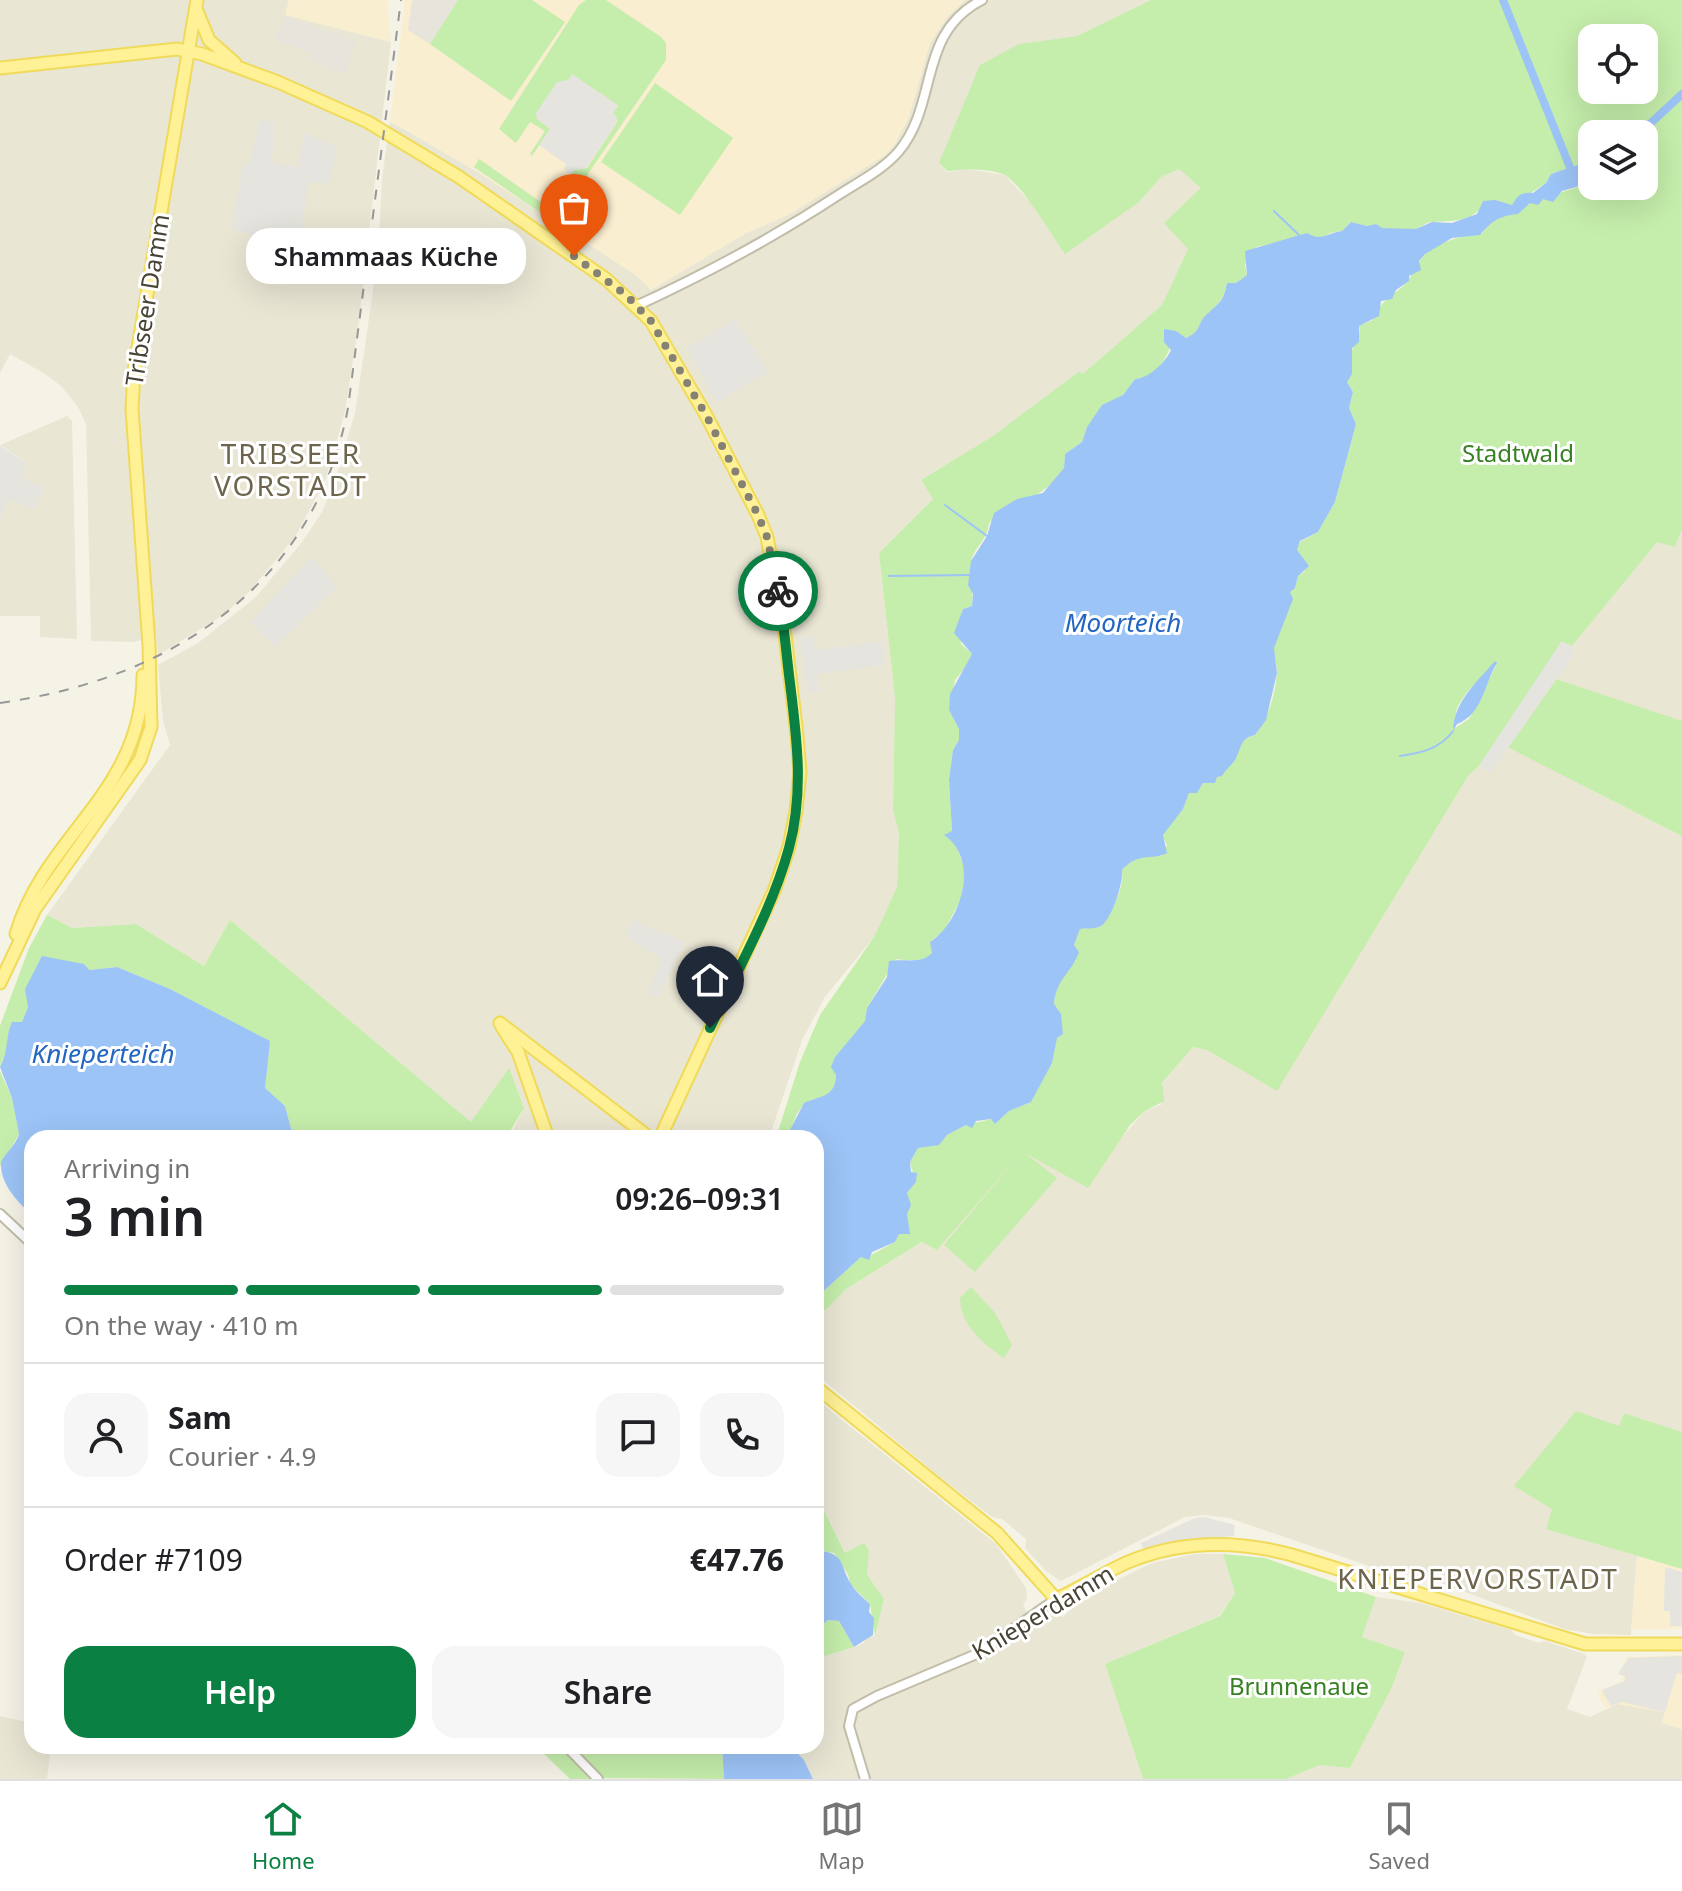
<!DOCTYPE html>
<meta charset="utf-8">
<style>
:root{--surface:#fff;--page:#f6f6f6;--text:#202124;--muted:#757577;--line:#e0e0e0;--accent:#0b8043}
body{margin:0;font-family:"Noto Sans",sans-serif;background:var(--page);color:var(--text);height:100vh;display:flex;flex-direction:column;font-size:30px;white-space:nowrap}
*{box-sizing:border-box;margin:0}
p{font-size:26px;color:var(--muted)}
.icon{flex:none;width:44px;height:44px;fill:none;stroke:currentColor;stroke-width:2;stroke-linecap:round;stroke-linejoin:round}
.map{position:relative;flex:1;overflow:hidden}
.sheet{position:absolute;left:24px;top:1130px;width:800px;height:624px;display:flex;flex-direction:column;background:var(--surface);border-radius:24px;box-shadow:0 8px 32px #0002}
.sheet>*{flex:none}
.fabs{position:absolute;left:1578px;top:24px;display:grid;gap:16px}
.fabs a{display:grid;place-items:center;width:80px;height:80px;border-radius:16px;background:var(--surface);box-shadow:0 8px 32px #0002;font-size:40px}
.pin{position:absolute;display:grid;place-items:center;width:68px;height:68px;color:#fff;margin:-82px -34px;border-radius:50% 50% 50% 0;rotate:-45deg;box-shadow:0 0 8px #0007}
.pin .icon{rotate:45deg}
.courier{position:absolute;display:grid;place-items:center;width:80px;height:80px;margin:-40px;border:6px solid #0b8043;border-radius:50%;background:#fff;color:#222;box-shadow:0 2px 10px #0007}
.bubble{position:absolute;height:56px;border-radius:24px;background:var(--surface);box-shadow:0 8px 32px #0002;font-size:26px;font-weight:600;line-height:56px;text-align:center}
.overview em{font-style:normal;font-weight:600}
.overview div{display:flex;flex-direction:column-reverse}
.overview{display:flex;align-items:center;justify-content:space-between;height:136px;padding:0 40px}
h1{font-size:52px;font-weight:600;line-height:60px}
.bar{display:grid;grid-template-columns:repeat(4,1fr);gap:12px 8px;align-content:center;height:96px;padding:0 40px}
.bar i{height:10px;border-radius:6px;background:var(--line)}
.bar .selected{background:var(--accent)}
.bar p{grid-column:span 4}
.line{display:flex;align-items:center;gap:20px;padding:0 40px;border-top:2px solid var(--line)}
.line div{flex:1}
.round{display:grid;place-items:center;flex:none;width:84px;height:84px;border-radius:24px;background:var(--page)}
.cta{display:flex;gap:16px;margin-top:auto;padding:16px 40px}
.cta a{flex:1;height:92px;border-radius:24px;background:var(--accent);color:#fff;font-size:32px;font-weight:600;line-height:92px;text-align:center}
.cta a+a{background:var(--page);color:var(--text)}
.tab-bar{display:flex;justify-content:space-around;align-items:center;height:112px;border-top:2px solid var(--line);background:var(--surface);font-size:22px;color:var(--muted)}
.tab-bar a{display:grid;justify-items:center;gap:4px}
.tab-bar .selected{color:var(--accent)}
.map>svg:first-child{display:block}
.residential{fill:#e9e6d4}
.commercial{fill:#f9eed0}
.industrial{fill:#e7e4db}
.green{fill:#c5edab;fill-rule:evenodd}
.parking{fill:#e5e4df}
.water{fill:#9dc4f7}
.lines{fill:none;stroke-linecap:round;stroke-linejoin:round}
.stream{stroke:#9dc4f7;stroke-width:2}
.canal{stroke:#9dc4f7;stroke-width:8}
.minor-casing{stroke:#c1bda8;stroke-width:12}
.major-casing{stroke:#f0da5a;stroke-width:15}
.minor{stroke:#fff;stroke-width:8}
.major{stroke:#fff195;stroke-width:11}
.rail{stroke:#979797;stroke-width:2;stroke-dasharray:10 10;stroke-linecap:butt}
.done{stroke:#858173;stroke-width:8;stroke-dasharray:0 14.4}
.route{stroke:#0b8043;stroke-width:10}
.labels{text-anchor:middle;stroke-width:6;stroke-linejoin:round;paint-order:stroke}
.street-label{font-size:24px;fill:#494435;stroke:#fff}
.park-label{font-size:24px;fill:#378122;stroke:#fff}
.water-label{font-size:26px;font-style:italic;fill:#2365c0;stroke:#fff}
.quarter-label{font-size:28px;letter-spacing:2px;fill:#6c644b;stroke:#fff}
</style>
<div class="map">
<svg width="1682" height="1779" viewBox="0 0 1682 1779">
<rect width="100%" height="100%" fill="#f5f3e6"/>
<g class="residential">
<path d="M0 0H289L286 15 391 42 358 328 345 412 325 481 295 537 250 591 222 616 158 655 156 636 134 642 91 641 86 424 78 407 61 386 45 374 10 354 0 373Z"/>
<path d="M965 0H1151L1077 36 1019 44 939 163 946 172 967 169 1005 175 1028 200 1139 202 1161 177 1179 169 1201 188 1188 249 1162 305 1085 372 993 436 921 480 933 499 879 553 895 698 893 810 899 833 897 887 874 937 825 997 802 1040 769 1138H509L524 1108 509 1069 471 1122 230 920 204 966 136 924 72 928 47 915 170 745 163 721 158 665 198 643 256 597 302 542 322 512 334 484 355 413 364 353 378 255 382 179 390 121 481 174 636 275 651 290 746 233 788 215 885 155 894 145 909 117 930 43 947 17Z"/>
<path d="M67 416 72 421 77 639 40 637V616H0V520L27 463 0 445Z"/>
<path d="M1682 529V722L1556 679 1575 653 1572 646 1657 541 1675 547Z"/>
<path d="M1507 747 1682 836V1432L1624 1413 1619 1426 1553 1509 1546 1528 1637 1556 1631 1635 1594 1634 1564 1629 1430 1579 1378 1569 1229 1518 1204 1515 1185 1517 1061 1581 1046 1571 1025 1548 1026 1539 1002 1519 992 1517 941 1478 816 1374V1320L846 1289 923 1242 937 1250 1022 1151 1114 1146 1145 1111 1161 1105 1162 1084 1193 1047 1207 1050 1277 1090 1468 776 1479 766 1490 773Z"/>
<path d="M816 1399 996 1544 1026 1588 1027 1598 1023 1606 1036 1624 1048 1616 1057 1614 1063 1617 1076 1605 1102 1591 1101 1588 1152 1563 1195 1554H1223L1235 1593 1219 1616 1105 1664 1143 1779H813L804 1760 791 1746H816V1664L822 1657 855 1647 864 1643 866 1637 875 1636 884 1599 846 1554 816 1494Z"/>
<path d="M1376 1597 1421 1603 1511 1630 1515 1635 1539 1643 1545 1641 1584 1654 1587 1656 1567 1709 1590 1717 1617 1704 1665 1712 1662 1723 1682 1729V1779H1286L1320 1765 1350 1768 1392 1687 1405 1652 1362 1637Z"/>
<path d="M0 1716 32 1723V1746H51L47 1779H0Z"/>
</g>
<g class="commercial">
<path d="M289 0H387L391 42 285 15Z"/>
<path d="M405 0H965L947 17 930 43 909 117 894 145 885 155 788 215 746 233 651 290 636 275 481 174 390 121Z"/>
<path d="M1637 1556 1682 1569V1629L1631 1630Z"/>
<path d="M1682 1655V1729L1662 1723 1665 1712 1617 1704 1606 1708 1599 1698 1598 1691 1621 1682 1624 1676 1618 1674 1627 1657Z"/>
</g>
<g class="industrial">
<path d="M412 0H458L430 44 408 30Z"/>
<path d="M285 17 357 41 344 74 308 59 310 54 275 39Z"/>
</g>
<g class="green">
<path d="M458 0H532L565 22 511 101 430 44Z"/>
<path d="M586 0H606L661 37 666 43V60L579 187 569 177 574 170 587 168 615 126 617 121 613 113 618 106 568 80 537 119 550 129 532 156 530 154 545 131 530 122 516 143 499 129 579 5Z"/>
<path d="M1151 0H1682V529L1675 547 1657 542 1572 646 1562 642 1479 766 1468 776 1277 1091 1207 1050 1193 1047 1162 1083 1164 1101 1145 1111 1130 1125 1088 1188 1025 1153 1057 1178 975 1272 944 1245 1023 1151 937 1250 922 1242 846 1289 816 1320V1298L861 1257 866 1258 895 1242 907 1214V1193L916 1182 910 1162 918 1148 939 1144 947 1135 966 1125 992 1119 995 1124 1009 1111 1031 1102 1051 1057 1060 1021 1054 1004 1056 987 1076 960 1074 945 1080 929 1100 927C1111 911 1125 889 1122 870 1132 858 1147 854 1162 856L1167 845 1162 835 1183 809 1189 793H1197L1203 783C1232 778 1232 740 1255 735 1269 717 1276 693 1277 671 1277 662 1273 654 1274 646 1276 626 1289 612 1289 592L1295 588 1298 576 1305 571 1297 550 1300 542 1318 532 1335 502 1356 424 1349 408 1353 392 1347 382C1353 370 1349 359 1353 347 1356 337 1361 337 1359 326L1373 320C1380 303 1387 299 1401 288 1410 281 1415 268 1421 259 1431 243 1465 235 1483 233L1485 225 1508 214H1517L1530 203 1586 184 1592 178V186H1644V134H1592V160L1551 174 1546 183 1512 205 1488 201C1469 223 1459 220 1432 222 1425 222 1420 229 1414 229 1394 230 1371 228 1351 222L1342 231 1330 233 1323 238 1299 235 1290 240 1256 247 1245 264 1247 275 1236 283H1227C1222 302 1220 302 1207 314 1196 325 1203 330 1186 338L1176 331C1170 351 1159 379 1135 379L1123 395 1087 427 1082 442 1065 454 1064 468 1052 484 1032 498 1017 499 989 523C987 542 973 547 971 563 969 579 974 591 972 606L963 609 959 621 961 644 972 654 969 663 955 680 949 710 959 729V740L953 750 949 780 952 831 965 871 961 899 945 929 930 942 933 953C923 962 909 961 896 959L867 1008 865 1021 835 1057C836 1071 839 1090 824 1098 820 1100 815 1098 811 1100 799 1104 790 1126 791 1138H776L800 1062 820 1015 874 937 897 887 899 833 893 810 895 698 879 553 933 499 921 480 993 436 1080 371 1081 374 1085 372 1162 305 1188 249 1164 223 1201 188 1179 169 1161 177 1139 202 1065 254C1053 237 1020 181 1003 174 986 168 964 169 947 171L939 163 980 65 1019 44 1077 36ZM1592 38H1644V90H1592ZM1497 664 1469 719 1452 730C1457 721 1454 714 1458 706 1469 687 1481 677 1497 664Z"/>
<path d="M655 83 733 138 680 215 601 162Z"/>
<path d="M479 159 548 207 555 215 551 220 474 167Z"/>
<path d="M1556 679 1682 721V836L1507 747Z"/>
<path d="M47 915 72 928 136 924 204 966 230 920 471 1122 509 1068 524 1108 506 1138H298L292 1132 285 1106 265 1088 269 1041 170 989 117 967 89 970 28 995V1007L22 1022H12L9 1045 0 1067V1026L29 948Z"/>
<path d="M0 1071 12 1098 19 1134 0 1166Z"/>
<path d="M971 1287 995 1313 1012 1345 1004 1358C983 1344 960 1324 960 1298Z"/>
<path d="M1576 1411 1619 1426 1624 1413 1682 1432V1569L1546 1529 1552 1509 1514 1486Z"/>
<path d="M816 1494 845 1553 864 1543 869 1550 867 1575 884 1599 875 1636 870 1604 850 1584 848 1574 834 1553 822 1551 816 1538Z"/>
<path d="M1223 1554 1265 1558 1376 1597 1362 1637 1405 1652 1392 1687 1350 1768 1320 1765 1286 1779H1143L1105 1664 1220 1616 1235 1593Z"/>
<path d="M828 1620 839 1621 854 1647 822 1657 816 1664V1630Z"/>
<path d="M545 1746H560L590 1779H570L541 1751Z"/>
<path d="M571 1746H722L724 1779 604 1778Z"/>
</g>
<g class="parking">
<path d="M572 74 618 105 613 113 617 117 615 126 586 168 574 170 571 175 564 169 566 164 539 145 550 129 537 119 536 113 557 82 568 80Z"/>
<path d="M260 119 274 122 272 163 298 167 305 133 337 147 329 184 309 181 298 248 231 229 244 162 250 163Z"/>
<path d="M735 319 768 372 717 402 687 348Z"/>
<path d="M0 446 27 463 21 477 44 487 34 509 10 499 0 520Z"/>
<path d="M312 558 337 587 275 647 250 622Z"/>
<path d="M813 635 815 650 882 641 885 665 817 674 819 691 808 693 800 637Z"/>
<path d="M1561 642 1572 646 1575 653 1490 774 1479 766Z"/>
<path d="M633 920 685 942 658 997 647 992 662 958 625 936Z"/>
<path d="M1204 1517 1235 1525 1234 1536 1167 1542 1143 1549 1141 1543 1195 1518Z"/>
<path d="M1665 1567 1682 1572V1626H1670V1611H1664Z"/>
<path d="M1682 1656V1674L1677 1673 1665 1712 1621 1702 1611 1706 1604 1695 1602 1690 1625 1681V1676L1618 1674 1629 1658Z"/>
</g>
<g class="water">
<path d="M1592 160V178L1586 184 1562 191 1553 202 1543 199 1538 205 1530 203 1518 214C1500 215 1490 222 1480 235L1452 238 1425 254 1419 261 1421 270 1409 276V281L1396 290 1392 299 1381 301 1379 316 1359 326V342L1352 348V374L1347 382 1353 392 1349 408 1356 424 1335 502 1318 532 1300 541 1297 550 1309 566 1298 576 1295 588 1290 592 1293 599 1274 648 1277 673 1266 720 1255 735C1240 738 1241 749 1235 760 1232 765 1226 769 1222 776L1217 777 1215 783H1203L1197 793H1189L1183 809 1163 835 1167 853C1152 861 1139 851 1122 870 1124 881 1111 923 1099 927 1094 929 1086 928 1080 929L1074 945 1079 952C1071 974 1056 979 1054 1004L1061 1014 1063 1034 1057 1038 1052 1063 1031 1102 1009 1111 995 1124 991 1119 976 1121 972 1128 966 1125 947 1135 939 1145 918 1148 910 1162 911 1172 917 1173 916 1182 907 1193 911 1205 907 1214 910 1234H899L895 1242 872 1252 869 1260 861 1257 816 1298V1138H791L790 1130 804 1103C821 1095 835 1098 836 1075L831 1067 835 1057 865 1021 867 1008 887 977 889 961C904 958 920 965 932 953L930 942C962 921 980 859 944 835L952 831 949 780 953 750 959 740V729L949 710 950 694 972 654 954 633 963 609 972 606 973 594 968 585 971 561 987 536 994 513 1017 499 1043 493 1064 468 1065 454 1082 442 1087 427 1102 405 1123 395 1135 379C1148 379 1166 362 1171 350L1164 342V329L1176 331 1186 338C1203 330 1196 324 1207 314 1220 302 1223 302 1227 283H1236L1247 275 1245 251 1307 233C1321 242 1327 233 1342 231L1351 222 1367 226 1376 224 1382 228 1416 229 1432 222 1452 223 1477 214 1483 201 1495 200 1512 205C1518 195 1521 192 1533 193L1546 183 1551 174Z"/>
<path d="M1495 661 1497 663C1484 684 1483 714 1457 724L1453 731C1454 702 1475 684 1495 661Z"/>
<path d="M42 956 84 964 89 970 117 967 170 989 270 1041 265 1088 285 1106 292 1132 298 1138H32V1215C18 1202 0 1185 1 1162 6 1152 16 1145 19 1134L12 1098 0 1067C9 1051 5 1037 12 1022H22L28 1007 25 989Z"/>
<path d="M816 1538 822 1551C846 1555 840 1567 851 1584 855 1591 864 1599 870 1604L869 1612 874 1618 873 1635 854 1647 839 1621 828 1620 816 1630Z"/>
<path d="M722 1746H791L804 1760 813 1779H724Z"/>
</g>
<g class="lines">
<g class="stream">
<path d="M1274 211 1299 235"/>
<path d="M945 505 987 536"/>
<path d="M889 576 971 575"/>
<path d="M1400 756C1421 753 1440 749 1453 731"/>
</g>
<g class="canal">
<path d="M1503 0 1571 170"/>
<path d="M1639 134 1682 94"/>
</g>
<g class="minor-casing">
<g id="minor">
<path d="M636 306C710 272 773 238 840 194 860 181 884 169 899 151 939 103 917 33 982 0"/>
<path d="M0 1214 32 1244"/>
<path d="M566 1746 598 1779"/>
<path d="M865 1779 849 1726 853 1709 877 1696 979 1653 1056 1599"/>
</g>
</g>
<g class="major-casing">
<g id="major">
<path d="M197 11 209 40 235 63"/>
<path d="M0 68 177 49 202 54 278 82 368 122 459 177 606 279 651 321 707 417 758 515 767 537 785 635 797 735 800 772 796 811 789 847 774 891 660 1138"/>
<path d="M16 934C46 833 143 793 143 675"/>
<path d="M0 983 35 909 140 760 151 727 149 645 132 409 134 371 197 0"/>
<path d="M500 1023 650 1138"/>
<path d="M502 1027 518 1052 548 1138"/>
<path d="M816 1387 997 1533 1056 1599C1081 1588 1103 1573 1128 1562 1181 1540 1237 1540 1292 1555L1585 1644H1682"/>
</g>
</g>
<use href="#minor" class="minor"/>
<use href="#major" class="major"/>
<path class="rail" d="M0 703C171 679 314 586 348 408L401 0"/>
</g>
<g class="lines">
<path class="done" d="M574 256 626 295 651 321 707 417 758 515 767 537 778 591"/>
<path class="route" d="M710 1028C738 969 772 910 789 848 804 792 797 739 790 683 786 652 784 622 778 591"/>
</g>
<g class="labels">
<g class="street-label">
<text transform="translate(148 300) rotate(-81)" y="8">Tribseer Damm</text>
<text transform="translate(1043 1613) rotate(-31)" y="8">Knieperdamm</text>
</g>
<g class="park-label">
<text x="1518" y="462">Stadtwald</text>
<text x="1299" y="1695">Brunnenaue</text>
</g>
<g class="water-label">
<text x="1123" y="632">Moorteich</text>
<text x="103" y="1063">Knieperteich</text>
</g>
<g class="quarter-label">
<text x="291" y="464">TRIBSEER<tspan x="291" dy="32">VORSTADT</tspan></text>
<text x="1478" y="1589">KNIEPERVORSTADT</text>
</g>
</g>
</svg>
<div class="fabs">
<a><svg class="icon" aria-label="locate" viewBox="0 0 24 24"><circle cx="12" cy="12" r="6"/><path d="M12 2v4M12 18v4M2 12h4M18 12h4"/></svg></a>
<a><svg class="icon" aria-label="layers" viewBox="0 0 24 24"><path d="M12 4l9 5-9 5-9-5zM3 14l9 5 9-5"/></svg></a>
</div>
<div class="pin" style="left:574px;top:256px;background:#ea580c"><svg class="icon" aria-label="bag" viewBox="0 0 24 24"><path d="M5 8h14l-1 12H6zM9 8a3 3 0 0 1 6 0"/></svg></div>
<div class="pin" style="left:710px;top:1028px;background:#1f2937"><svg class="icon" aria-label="home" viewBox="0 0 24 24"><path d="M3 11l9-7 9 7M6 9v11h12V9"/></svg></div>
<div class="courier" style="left:778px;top:591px"><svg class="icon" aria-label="bike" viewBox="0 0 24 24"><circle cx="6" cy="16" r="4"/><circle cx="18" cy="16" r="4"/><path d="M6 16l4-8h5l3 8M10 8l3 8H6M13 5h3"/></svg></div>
<div class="bubble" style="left:246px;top:228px;width:280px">Shammaas Küche</div>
<section class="sheet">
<div class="overview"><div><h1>3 min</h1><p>Arriving in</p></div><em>09:26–09:31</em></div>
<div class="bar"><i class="selected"></i><i class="selected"></i><i class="selected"></i><i></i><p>On the way · 410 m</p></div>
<div class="line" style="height:144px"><a class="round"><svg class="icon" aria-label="person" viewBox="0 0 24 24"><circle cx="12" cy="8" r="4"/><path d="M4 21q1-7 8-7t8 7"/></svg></a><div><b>Sam</b><p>Courier · 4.9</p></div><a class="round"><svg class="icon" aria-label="chat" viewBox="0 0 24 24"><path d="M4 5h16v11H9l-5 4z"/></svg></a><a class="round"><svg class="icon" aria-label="phone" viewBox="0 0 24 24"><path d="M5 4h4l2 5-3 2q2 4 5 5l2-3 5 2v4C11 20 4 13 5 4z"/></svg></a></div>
<div class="line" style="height:104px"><div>Order #7109</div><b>€47.76</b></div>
<div class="cta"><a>Help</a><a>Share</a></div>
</section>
</div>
<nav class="tab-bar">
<a class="selected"><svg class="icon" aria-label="home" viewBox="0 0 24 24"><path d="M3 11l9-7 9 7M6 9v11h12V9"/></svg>Home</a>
<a><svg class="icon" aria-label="map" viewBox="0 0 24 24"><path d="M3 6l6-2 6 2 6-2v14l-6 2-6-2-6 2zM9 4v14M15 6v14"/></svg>Map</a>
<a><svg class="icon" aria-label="saved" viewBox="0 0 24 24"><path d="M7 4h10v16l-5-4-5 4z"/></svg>Saved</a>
</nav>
